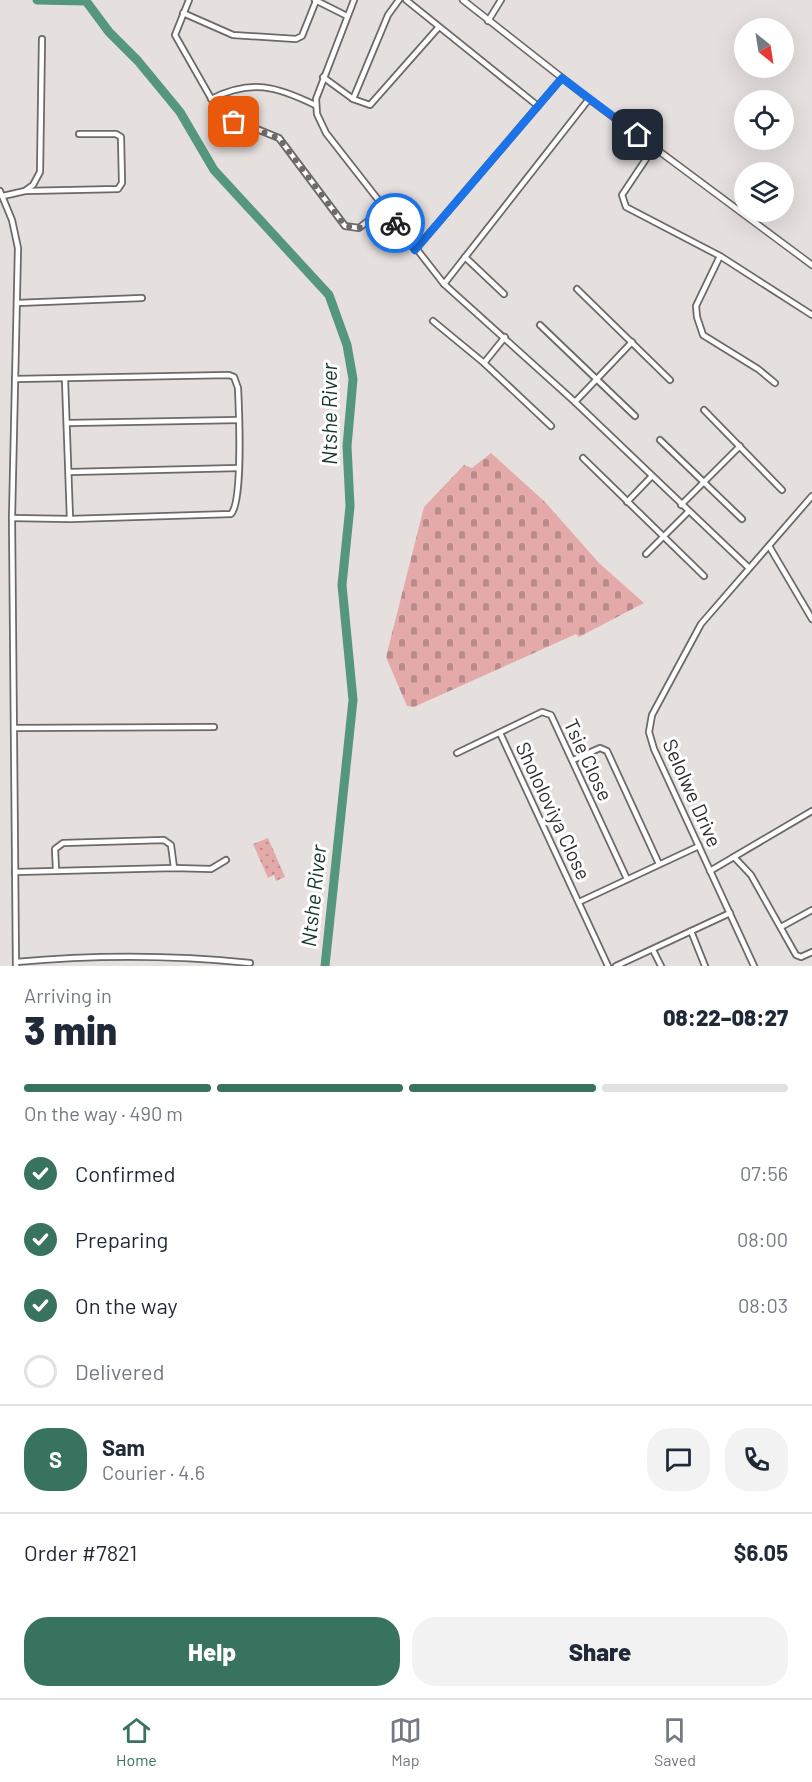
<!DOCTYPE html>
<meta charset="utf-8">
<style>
:root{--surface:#fff;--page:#f2f2f3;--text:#1f2937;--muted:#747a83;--line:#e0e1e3;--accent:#37735e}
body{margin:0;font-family:Barlow,sans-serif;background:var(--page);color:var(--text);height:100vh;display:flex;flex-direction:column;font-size:22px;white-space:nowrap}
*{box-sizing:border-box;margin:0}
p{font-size:20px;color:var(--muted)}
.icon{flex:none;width:33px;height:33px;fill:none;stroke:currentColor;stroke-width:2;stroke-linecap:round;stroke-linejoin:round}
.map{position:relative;height:966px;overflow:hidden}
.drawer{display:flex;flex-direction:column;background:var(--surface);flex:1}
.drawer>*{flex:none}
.needle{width:39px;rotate:150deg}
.fabs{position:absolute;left:734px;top:18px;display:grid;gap:12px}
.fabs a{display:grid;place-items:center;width:60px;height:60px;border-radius:50%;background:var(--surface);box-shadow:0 6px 24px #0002;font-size:30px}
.pin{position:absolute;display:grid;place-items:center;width:51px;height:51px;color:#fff;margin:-26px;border-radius:12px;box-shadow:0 3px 9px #0006}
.courier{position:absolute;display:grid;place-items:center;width:60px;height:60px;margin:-30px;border:4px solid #1a73e8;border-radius:50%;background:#fff;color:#222;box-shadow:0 2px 8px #0007}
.summary em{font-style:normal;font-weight:800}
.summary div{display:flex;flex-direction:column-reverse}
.summary{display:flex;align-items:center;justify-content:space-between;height:102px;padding:0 24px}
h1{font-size:39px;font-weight:800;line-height:45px}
.bar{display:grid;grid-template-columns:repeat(4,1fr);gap:9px 6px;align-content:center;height:72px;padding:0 24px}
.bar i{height:8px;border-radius:4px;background:var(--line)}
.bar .current{background:var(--accent)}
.bar p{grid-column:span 4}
.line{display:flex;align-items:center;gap:15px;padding:0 24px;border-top:2px solid var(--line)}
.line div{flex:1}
.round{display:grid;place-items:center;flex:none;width:63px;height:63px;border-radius:24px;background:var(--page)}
ol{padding:0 24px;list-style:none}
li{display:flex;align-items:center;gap:18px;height:66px}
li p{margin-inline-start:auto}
li .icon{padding:6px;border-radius:50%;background:var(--accent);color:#fff;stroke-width:4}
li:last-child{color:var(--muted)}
li i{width:33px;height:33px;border:3px solid var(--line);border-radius:50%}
.cta{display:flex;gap:12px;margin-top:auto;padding:12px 24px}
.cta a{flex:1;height:69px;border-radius:24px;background:var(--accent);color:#fff;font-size:24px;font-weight:800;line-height:69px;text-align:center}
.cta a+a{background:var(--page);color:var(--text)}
.menu{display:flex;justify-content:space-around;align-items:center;height:84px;border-top:2px solid var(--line);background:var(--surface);font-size:16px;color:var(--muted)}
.menu a{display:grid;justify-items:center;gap:3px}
.menu .current{color:var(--accent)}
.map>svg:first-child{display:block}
.grass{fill:url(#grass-dots)}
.cemetery{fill:url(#cemetery-stones)}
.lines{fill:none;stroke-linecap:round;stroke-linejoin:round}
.river{stroke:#54967e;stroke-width:9}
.minor-casing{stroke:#6e6868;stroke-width:8}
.tertiary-casing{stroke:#6e6868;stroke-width:8}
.minor{stroke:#fff;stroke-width:4.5}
.tertiary{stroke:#fff;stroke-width:5}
.done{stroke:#6f6b6b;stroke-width:6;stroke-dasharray:0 10.8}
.route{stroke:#1a73e8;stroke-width:8}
.labels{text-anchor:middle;stroke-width:6;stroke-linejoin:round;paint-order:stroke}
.street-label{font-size:20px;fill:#2f2d2d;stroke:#fff}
.water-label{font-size:21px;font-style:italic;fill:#16362b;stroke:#fff}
</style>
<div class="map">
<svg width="812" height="966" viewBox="0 0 812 966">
<defs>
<pattern id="grass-dots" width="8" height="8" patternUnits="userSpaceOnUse" patternTransform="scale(1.5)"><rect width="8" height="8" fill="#e4aaaa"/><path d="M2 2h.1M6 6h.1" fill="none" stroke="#b98b8b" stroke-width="1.8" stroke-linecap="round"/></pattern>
<pattern id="cemetery-stones" width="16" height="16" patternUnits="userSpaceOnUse" patternTransform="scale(1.5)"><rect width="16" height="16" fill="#e4aaaa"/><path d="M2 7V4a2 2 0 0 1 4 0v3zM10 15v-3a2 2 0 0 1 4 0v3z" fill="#b98b8b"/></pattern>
</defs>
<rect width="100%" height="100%" fill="#e5dfde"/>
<path class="grass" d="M268 838 285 877 276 881 274 875 268 878 253 844Z"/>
<path class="cemetery" d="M491 453 545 502 599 563 644 603 579 637 576 634 414 707 407 706 386 657 424 507 464 465 472 468Z"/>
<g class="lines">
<path class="river" d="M37 0 86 1 109 32 138 61 180 112 214 170 329 295 347 345 353 379 347 446 350 506 342 585 353 700 325 966"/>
<g class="minor-casing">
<g id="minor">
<path d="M189 0 175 35 220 114 279 138 345 226 359 228 384 208"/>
<path d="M315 0 347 16"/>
<path d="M354 0 316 99 317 114 326 133 444 284 575 402 749 568"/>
<path d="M406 0 538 106"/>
<path d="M183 13 233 35 296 39 302 36 316 1"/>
<path d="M488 21 501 0"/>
<path d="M323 77 353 99 370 105 438 28"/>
<path d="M211 99C251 79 276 86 315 105"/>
<path d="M353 99 388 15 399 0"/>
<path d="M654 147 622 195 626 207 720 256 812 315"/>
<path d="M26 190 33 185 40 172 42 39"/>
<path d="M0 191 12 220 18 248 12 518 16 966"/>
<path d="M3 196 25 191 118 189 122 183 121 137 116 134H79"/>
<path d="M415 250 562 78"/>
<path d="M720 256 696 306 697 317 703 335 758 369 775 383"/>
<path d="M465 257 504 294"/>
<path d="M444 284 589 99"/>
<path d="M577 289 670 380"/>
<path d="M17 303 142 298"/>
<path d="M433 321 484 363 551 426"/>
<path d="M540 325 635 416"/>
<path d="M484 363 505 337"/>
<path d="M65 380 70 519"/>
<path d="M575 402 632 342"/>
<path d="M704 410 782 490"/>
<path d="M68 423 239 420"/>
<path d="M660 440 742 519"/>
<path d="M583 458 704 576"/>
<path d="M70 472 239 468"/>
<path d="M627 502 652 476"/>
<path d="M681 505 740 446"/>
<path d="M12 518 70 519 231 514C243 502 239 409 238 388L234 377 229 375 15 379"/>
<path d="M769 546 812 619"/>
<path d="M646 554 688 512"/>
<path d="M14 728 214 727"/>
<path d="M500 733 608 966"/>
<path d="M457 753 542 712 551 715 627 879"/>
<path d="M573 760 600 748 607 751 659 864"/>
<path d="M734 857 751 875 796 955 801 957 812 952"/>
<path d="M56 870 55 849 63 843 164 840 171 845 174 868"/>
<path d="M710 871 812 811"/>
<path d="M15 872 174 868 211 869 226 860"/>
<path d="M579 902 699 846"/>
<path d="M781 927 812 910"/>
<path d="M691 931 705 966"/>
<path d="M653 950 661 966"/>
<path d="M16 962C93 955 173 955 250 963"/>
<path d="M616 966 730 913"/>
<path d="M754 966 654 749 649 732 652 715 701 624 812 496"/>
</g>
</g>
<g class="tertiary-casing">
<path id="tertiary" d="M463 0 589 99 812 265"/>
</g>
<use href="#minor" class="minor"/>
<use href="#tertiary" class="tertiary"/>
</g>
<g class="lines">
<path class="done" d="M234 122 279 138 345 226 359 228 384 208 395 223"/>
<path class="route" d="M395 223 415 250 562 78 638 135"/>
</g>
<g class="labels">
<g class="street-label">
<text transform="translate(588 760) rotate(65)" y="7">Tsie Close</text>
<text transform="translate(692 793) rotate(66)" y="7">Selolwe Drive</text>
<text transform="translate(553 811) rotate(65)" y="7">Shololoviya Close</text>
</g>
<g class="water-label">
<text transform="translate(330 414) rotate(-90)" y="7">Ntshe River</text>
<text transform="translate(314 896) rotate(-84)" y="7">Ntshe River</text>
</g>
</g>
</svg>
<div class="fabs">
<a><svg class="needle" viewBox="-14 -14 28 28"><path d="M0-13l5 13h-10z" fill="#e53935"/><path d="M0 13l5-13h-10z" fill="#747a83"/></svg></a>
<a><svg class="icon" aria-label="locate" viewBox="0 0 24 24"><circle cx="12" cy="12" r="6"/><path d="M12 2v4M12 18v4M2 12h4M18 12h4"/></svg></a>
<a><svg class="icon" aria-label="layers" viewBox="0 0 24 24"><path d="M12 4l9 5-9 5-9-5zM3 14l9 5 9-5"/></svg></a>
</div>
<div class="pin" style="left:234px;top:122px;background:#ea580c"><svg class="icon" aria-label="bag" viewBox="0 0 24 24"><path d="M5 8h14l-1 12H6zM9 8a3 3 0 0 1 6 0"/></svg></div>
<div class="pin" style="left:638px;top:135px;background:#1f2937"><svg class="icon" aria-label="home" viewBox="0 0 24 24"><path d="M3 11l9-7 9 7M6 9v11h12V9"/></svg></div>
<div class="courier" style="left:395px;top:223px"><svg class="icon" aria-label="bike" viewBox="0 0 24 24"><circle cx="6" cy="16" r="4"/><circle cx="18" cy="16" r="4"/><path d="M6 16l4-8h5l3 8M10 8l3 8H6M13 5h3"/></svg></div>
</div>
<section class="drawer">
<div class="summary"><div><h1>3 min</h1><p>Arriving in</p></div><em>08:22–08:27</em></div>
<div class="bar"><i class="current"></i><i class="current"></i><i class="current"></i><i></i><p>On the way · 490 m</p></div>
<ol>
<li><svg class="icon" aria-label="check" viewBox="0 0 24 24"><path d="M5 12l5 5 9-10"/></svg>Confirmed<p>07:56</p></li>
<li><svg class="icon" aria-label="check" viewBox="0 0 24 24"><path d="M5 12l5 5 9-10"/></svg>Preparing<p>08:00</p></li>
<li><svg class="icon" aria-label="check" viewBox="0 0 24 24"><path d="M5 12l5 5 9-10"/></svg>On the way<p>08:03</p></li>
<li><i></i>Delivered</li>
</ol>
<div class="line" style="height:108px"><b class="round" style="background:var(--accent);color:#fff">S</b><div><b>Sam</b><p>Courier · 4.6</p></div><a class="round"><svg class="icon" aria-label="chat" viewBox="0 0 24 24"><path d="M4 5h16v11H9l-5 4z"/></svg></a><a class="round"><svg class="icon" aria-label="phone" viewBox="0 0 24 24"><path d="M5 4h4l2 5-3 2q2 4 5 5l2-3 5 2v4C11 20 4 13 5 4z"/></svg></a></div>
<div class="line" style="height:78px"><div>Order #7821</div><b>$6.05</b></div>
<div class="cta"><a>Help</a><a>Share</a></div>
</section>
<nav class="menu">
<a class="current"><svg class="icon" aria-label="home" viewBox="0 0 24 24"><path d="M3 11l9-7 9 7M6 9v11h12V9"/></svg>Home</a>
<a><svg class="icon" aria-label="map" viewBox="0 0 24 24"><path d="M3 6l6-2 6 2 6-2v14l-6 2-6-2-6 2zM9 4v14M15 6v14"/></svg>Map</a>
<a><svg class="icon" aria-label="saved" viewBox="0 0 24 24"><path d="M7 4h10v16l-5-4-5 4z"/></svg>Saved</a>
</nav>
